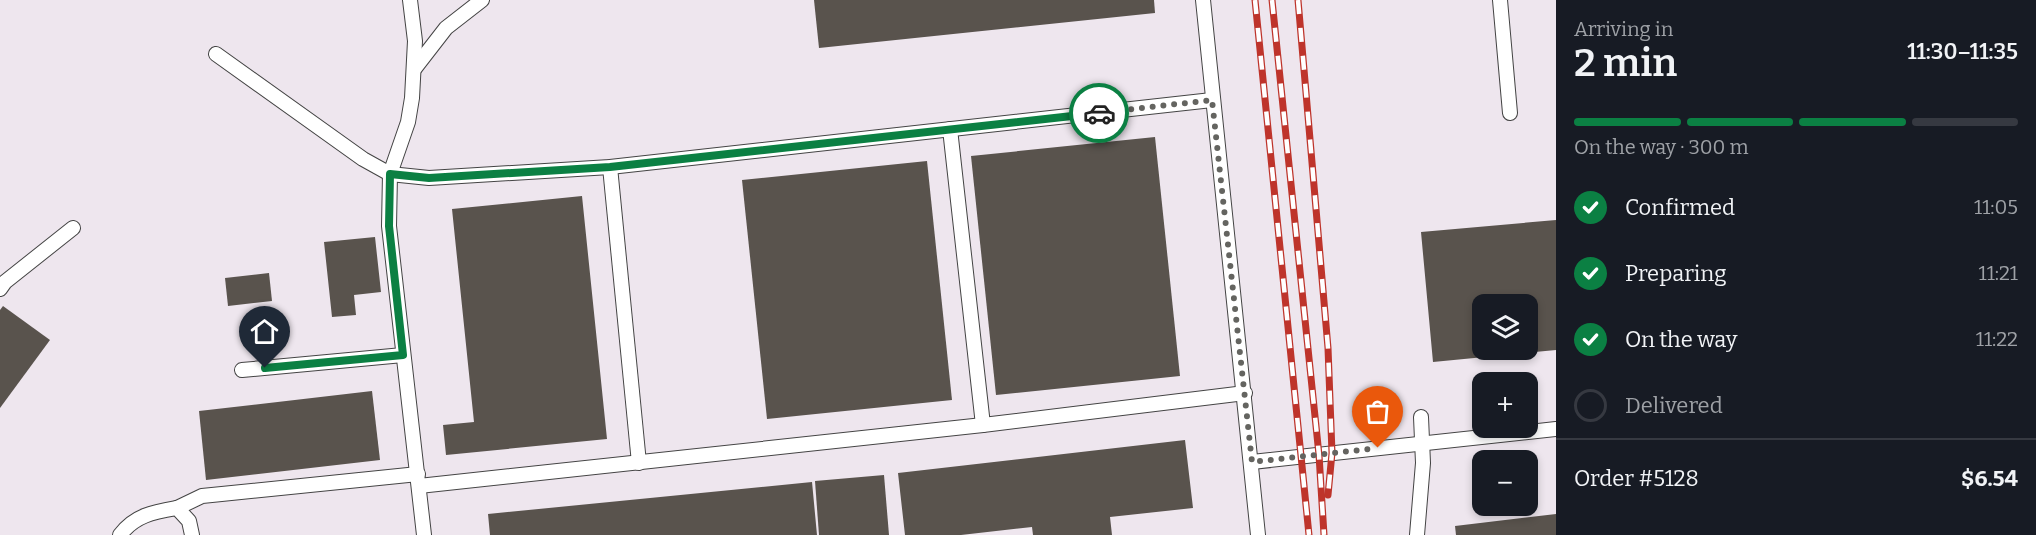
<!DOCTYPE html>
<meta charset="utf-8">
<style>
:root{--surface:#171b24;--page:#242831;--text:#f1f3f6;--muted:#9ea1a6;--line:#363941;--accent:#0b8043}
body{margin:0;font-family:Bitter,serif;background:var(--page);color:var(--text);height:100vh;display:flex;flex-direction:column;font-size:22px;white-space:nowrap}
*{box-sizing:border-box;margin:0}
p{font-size:20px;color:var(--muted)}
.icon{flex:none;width:33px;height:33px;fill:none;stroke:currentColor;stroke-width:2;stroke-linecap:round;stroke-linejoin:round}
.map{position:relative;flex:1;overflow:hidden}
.drawer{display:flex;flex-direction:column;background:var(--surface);width:480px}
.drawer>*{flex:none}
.fabs{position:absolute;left:1472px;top:294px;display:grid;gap:12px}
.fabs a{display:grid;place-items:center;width:66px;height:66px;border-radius:12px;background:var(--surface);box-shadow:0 3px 9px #0003;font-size:30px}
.pin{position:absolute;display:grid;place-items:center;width:51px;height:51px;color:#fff;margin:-62px -26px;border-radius:50% 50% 50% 0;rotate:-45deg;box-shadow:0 0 6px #0007}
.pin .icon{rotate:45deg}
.courier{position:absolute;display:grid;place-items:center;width:60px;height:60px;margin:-30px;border:4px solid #0b8043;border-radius:50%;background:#fff;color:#222;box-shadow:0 2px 8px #0007}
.headline em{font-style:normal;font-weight:600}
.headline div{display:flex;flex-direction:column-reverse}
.headline{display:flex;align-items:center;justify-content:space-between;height:102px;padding:0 18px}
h1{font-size:39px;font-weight:600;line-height:45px}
.bar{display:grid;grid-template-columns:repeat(4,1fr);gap:9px 6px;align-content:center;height:72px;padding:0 18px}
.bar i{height:8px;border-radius:4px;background:var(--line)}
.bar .on{background:var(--accent)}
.bar p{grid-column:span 4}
.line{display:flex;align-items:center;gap:15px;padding:0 18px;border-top:2px solid var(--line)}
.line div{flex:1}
ol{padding:0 18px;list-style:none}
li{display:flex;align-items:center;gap:18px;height:66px}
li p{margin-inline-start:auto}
li .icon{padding:6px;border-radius:50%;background:var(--accent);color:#fff;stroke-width:4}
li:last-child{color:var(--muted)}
li i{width:33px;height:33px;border:3px solid var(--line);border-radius:50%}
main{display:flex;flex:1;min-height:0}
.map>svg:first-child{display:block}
.industrial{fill:#eee6ee;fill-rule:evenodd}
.building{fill:#59534d;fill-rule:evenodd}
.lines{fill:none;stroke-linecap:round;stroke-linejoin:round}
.lane-casing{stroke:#444;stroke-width:16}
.lane{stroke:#fff;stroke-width:14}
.rail-casing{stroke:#be342b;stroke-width:7}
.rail{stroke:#fff;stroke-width:4.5;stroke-dasharray:14;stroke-linecap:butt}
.done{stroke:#646460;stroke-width:6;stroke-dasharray:0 10.8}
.route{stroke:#0b8043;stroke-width:8}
</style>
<main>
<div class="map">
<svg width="1556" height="535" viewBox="0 0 1556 535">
<rect width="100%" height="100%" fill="#fffef4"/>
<path class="industrial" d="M0 0H1556V535H0ZM1482 304H1527V350H1482ZM1482 382H1527V428H1482ZM1482 460H1527V506H1482Z"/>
<g class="building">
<path d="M814 0H1154L1155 13 819 48Z"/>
<path d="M1155 137 1180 376 996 395 971 156Z"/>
<path d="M927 161 952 400 767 419 742 180Z"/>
<path d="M582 196 607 439 446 455 443 425 474 422 452 209Z"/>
<path d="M1556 220V350L1433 362 1421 232ZM1482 304H1527V350H1482Z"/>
<path d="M375 237 381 292 354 295 356 315 332 317 324 242Z"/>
<path d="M269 273 272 301 228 306 225 278Z"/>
<path d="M3 306 50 340 0 408V310Z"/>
<path d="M372 391 380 460 206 480 199 411Z"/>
<path d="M1185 440 1193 508 1110 517 1112 535H1033L1032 527 961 535H905L898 473Z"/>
<path d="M884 475 889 535H819L815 481Z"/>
<path d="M812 482 817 535H490L488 514Z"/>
<path d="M1556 514V535H1456L1455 526Z"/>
</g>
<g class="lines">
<g class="lane-casing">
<g id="lane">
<path d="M410 0 415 41 412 98 408 122 390 174 389 226 424 535"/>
<path d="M1203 0 1258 535"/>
<path d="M1500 0 1510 113"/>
<path d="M216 54 363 159 390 174 429 178 610 167 1212 100"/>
<path d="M415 68 446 28 482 0"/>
<path d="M950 129 983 425"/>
<path d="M610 167 639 463"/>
<path d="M0 289 5 282 73 228"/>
<path d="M242 370 403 355"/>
<path d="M1252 462 1556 429"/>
<path d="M419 486 983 425 1245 393"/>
<path d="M177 508 202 496 418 474"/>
<path d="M120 535C135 515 154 512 177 508L189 521 192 535"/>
<path d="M1417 535 1423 463 1421 417"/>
</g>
</g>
<use href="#lane" class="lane"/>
<g class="rail-casing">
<g id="rail">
<path d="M1255 0 1309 535"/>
<path d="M1272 0 1319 455 1324 535"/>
<path d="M1298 0 1328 348 1332 453 1328 495"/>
</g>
</g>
<use href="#rail" class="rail"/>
</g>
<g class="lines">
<path class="done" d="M1099 113 1212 100 1252 462 1378 448"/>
<path class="route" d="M265 368 403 355 389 226 390 174 429 178 610 167 1099 113"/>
</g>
</svg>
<div class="fabs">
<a><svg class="icon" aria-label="layers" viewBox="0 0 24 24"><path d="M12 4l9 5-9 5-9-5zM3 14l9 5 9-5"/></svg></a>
<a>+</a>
<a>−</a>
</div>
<div class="pin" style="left:1378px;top:448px;background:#ea580c"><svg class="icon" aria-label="bag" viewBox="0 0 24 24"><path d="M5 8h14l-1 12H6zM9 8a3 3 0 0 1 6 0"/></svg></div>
<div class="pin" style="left:265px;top:368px;background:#1f2937"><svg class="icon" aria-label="home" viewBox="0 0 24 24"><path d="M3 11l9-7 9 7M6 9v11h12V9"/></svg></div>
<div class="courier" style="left:1099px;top:113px"><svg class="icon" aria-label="car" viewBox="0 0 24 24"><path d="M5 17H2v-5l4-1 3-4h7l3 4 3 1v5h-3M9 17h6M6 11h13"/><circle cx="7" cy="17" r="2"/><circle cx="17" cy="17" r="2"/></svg></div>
</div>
<section class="drawer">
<div class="headline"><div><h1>2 min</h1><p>Arriving in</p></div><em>11:30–11:35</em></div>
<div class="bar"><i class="on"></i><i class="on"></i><i class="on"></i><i></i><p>On the way · 300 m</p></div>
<ol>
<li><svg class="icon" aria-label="check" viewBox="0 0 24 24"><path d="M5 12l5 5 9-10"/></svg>Confirmed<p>11:05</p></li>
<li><svg class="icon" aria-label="check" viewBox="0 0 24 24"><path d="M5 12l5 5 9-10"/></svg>Preparing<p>11:21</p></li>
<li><svg class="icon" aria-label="check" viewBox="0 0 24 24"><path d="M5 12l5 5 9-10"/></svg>On the way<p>11:22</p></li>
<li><i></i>Delivered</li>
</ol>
<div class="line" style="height:78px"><div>Order #5128</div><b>$6.54</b></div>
</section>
</main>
